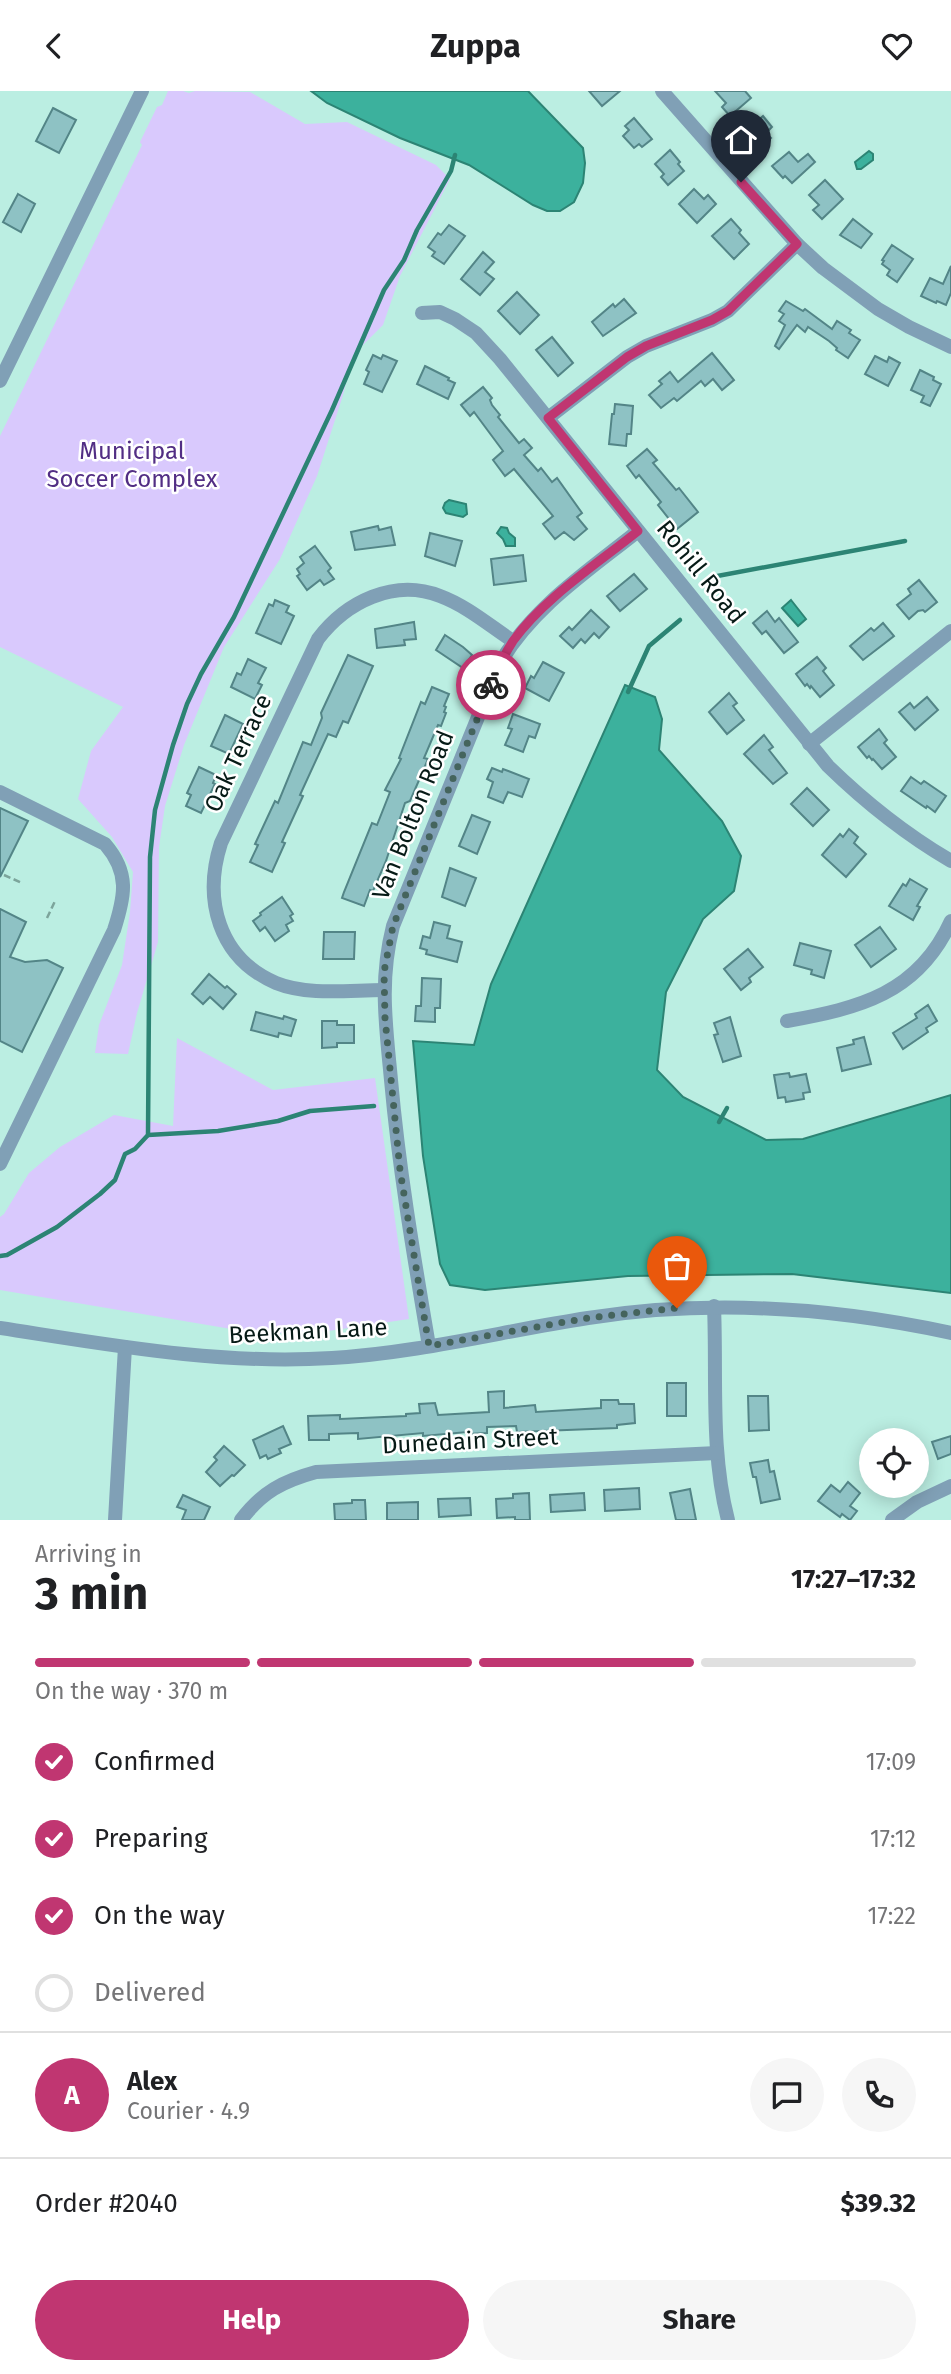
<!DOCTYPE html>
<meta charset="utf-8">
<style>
:root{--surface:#fff;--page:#f6f6f6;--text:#202124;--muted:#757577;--line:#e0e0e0;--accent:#c03671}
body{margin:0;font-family:"Fira Sans",sans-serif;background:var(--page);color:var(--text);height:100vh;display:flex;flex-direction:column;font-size:26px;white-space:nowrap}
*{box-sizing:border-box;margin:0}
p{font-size:23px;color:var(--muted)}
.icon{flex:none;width:38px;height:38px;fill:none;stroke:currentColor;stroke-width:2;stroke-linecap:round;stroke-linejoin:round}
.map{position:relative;height:1429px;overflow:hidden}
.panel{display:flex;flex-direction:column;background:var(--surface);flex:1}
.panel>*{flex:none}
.controls{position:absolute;left:859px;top:1337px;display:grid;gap:14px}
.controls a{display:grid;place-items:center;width:70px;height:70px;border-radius:50%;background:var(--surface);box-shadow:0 4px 18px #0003;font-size:35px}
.pin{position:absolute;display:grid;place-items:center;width:60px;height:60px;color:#fff;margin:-72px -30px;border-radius:50% 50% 50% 0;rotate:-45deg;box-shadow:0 0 7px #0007}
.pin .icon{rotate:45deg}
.courier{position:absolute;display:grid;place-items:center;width:70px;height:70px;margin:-35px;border:5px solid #c03671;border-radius:50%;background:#fff;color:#222;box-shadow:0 2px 9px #0007}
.summary em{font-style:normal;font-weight:700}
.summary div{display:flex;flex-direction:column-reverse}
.summary{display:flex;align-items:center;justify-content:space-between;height:119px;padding:0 35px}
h1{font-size:46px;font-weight:700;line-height:52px}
.bar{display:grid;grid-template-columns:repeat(4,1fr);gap:10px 7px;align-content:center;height:84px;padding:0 35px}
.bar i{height:9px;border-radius:5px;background:var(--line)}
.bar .active{background:var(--accent)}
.bar p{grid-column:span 4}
.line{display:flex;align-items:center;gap:18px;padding:0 35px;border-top:2px solid var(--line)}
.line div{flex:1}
.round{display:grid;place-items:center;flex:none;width:74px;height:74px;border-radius:37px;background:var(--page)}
ol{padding:0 35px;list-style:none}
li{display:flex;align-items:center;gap:21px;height:77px}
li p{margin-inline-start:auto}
li .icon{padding:7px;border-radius:50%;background:var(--accent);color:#fff;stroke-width:4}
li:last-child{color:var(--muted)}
li i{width:38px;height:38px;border:4px solid var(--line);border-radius:50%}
.cta{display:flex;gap:14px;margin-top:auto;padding:14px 35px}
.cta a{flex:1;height:80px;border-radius:42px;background:var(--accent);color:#fff;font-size:28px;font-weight:700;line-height:80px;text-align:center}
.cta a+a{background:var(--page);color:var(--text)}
header{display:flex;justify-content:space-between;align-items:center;height:91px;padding:0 35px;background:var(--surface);font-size:32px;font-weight:700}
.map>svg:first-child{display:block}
.green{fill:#d9c9fd}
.water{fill:#3cb19d;stroke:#2c8474;stroke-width:2}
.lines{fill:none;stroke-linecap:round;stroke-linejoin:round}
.stream{stroke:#2c8474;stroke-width:4.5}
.building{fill:#8ec2c4;stroke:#538587;stroke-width:2}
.path{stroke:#7ca49b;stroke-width:2.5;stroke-dasharray:7 3.5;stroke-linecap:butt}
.minor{stroke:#80a0b6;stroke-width:14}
.done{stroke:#45645d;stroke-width:7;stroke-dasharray:0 12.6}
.route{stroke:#c03671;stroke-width:9}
.labels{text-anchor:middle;stroke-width:5;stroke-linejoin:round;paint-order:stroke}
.park-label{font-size:24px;fill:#522e84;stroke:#fff}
.street-label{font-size:24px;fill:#061a16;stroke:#fff}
</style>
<header><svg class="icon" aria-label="back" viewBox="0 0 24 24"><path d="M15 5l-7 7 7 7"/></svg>Zuppa<svg class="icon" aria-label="heart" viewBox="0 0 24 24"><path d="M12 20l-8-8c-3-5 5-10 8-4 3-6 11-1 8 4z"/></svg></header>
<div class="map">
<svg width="951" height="1429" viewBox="0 0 951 1429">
<rect width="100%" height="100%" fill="#bbeee2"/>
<g class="green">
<path d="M168 0H183L189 2 195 0 250 1 305 33 347 31 436 74 450 88 400 185 383 234 353 264 343 304 317 385 280 468 224 556 184 654 165 715 159 756 158 851 137 922 128 963 95 962 99 934 122 874 130 821 133 781 112 746 78 708 91 660 123 616 0 556V345L142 54 140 51 157 16 162 14Z"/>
<path d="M177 947 273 999 375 987 409 1228 308 1243 249 1241 0 1199V1126L4 1123 29 1082 60 1056 114 1024 173 1035Z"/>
</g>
<g class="water">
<path d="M311 0H528L583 57 585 72 583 92 574 111 560 120H547L533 114 469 74 400 47 327 12Z"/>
<path d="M869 60 873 63V69L861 78H857L855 71Z"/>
<path d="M449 409 466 413 467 423 463 426 446 422 443 417 445 412Z"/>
<path d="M501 436 507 437 509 442 515 447V455H506L503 448 497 442Z"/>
<path d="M791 509 806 528 798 535 782 517Z"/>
<path d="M625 594 655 606 662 628 659 659 722 730 741 765 734 800 703 828 666 901 657 979 683 1006 766 1049 803 1048 951 1004V1202L792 1183 628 1185 485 1199 450 1194 440 1173 423 1065 413 950 474 954 491 893Z"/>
</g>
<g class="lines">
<g class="stream">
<path d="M712 486 905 450"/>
<path d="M628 601 649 555 680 529"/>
<path d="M719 1031 727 1017"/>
<path d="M148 1044 218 1040 278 1030 310 1020 374 1015"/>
<path d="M0 1165 7 1164 57 1136 100 1103 115 1089 125 1063 135 1058 148 1044 150 766 155 719 173 654 187 613 201 583 234 526 332 319 384 199 404 169 417 139 451 80 455 64"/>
</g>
</g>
<g class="building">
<path d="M589 0H620L602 15Z"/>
<path d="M715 0H745L751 7 730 25 722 16 726 12Z"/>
<path d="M53 17 76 29 59 62 36 50Z"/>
<path d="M763 25 772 36 766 42 771 47 761 56 746 40Z"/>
<path d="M634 27 652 48 642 56 639 53 634 57 623 45 629 39 625 35Z"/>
<path d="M670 59 680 71 678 73 684 80 668 94 661 86 664 83 655 73Z"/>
<path d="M789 61 798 71 808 63 815 71 792 92 785 85 783 87 772 75Z"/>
<path d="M825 89 843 108 822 128 813 119 819 114 809 104Z"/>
<path d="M694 98 704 108 708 104 716 113 697 132 679 113Z"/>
<path d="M18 103 35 113 21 141 3 131Z"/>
<path d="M731 128 741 139 739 142 749 153 734 168 712 145Z"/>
<path d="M853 128 872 143 861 157 840 144Z"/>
<path d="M449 134 465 145 444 173 432 165 435 161 428 156 438 142 441 144Z"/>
<path d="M892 154 913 168 897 191 887 184 890 179 882 173 884 170 882 169Z"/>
<path d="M483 161 494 171 485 181 494 188 480 204 461 188Z"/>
<path d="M951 175V202L946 214 937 210 936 212 921 205 930 187 943 193Z"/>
<path d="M517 201 539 224 520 243 498 220Z"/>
<path d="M624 208 636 222 603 245 592 231 613 213 615 216Z"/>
<path d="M786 210 803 220 805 218 832 238 837 230 851 239 849 242 860 249 848 267 836 259 837 257 829 250 808 236 805 241 797 234 779 258 775 255 785 234 779 230 784 223 779 220Z"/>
<path d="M552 246 573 272 558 285 536 259Z"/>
<path d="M712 262 734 289 722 299 713 288 705 295 701 290 677 310 674 307 661 317 649 304 662 293 659 290 670 281 678 291Z"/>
<path d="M373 264 381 268 383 264 397 270 382 301 364 293 369 281 366 279Z"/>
<path d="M875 265 887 271 889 266 900 272 888 295 865 283Z"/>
<path d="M425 275 449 287 448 289 455 292 448 308 417 293Z"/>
<path d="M920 279 934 286 933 289 941 293 930 315 921 311 924 305 911 299Z"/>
<path d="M483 296 492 307 490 309 492 314 500 324 498 326 519 352 524 348 532 357 524 364 538 380 541 377 552 391 557 387 582 422 577 426 587 438 574 449 564 441 555 448 543 433 553 425 514 378 505 385 493 369 503 360 474 321 470 325 461 314Z"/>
<path d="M615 313 633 315 631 343H627L626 355 609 353 612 323H614Z"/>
<path d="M647 358 657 369 653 372 676 399 679 397 698 421 677 438 658 414 661 411 639 384 636 387 627 375Z"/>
<path d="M378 435 379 439 391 436 395 454 355 459 351 441Z"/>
<path d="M430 442 462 450 455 475 425 465Z"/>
<path d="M315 455 331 477 328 480 334 488 324 494 320 489 307 499 297 485 300 483 297 478 304 472 300 466Z"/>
<path d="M523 464 526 490 494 494 491 468Z"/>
<path d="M634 483 647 498 620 520 607 505Z"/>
<path d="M919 489 937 511 925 521 923 519 918 520 909 528 897 514 911 503 908 498Z"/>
<path d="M275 509 289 515 286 521 294 525 281 553 256 542 269 513 273 515Z"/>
<path d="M591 519 609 536 599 547 594 542 585 552 581 548 573 557 560 545 569 536 572 539Z"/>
<path d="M767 520 775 531 779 527 798 551 784 562 766 540 762 543 753 532Z"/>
<path d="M414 531 416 548 404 549 405 554 377 557 375 538Z"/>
<path d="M883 532 894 545 863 569 850 555 871 537 874 540Z"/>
<path d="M445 544 463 556 472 564 463 577 436 559Z"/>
<path d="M348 564 373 575 348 632 343 630 336 646 328 643 300 704 303 705 282 751 285 752 272 781 250 771 258 754 255 753 275 710 278 712 303 651 311 654 322 627 321 622Z"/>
<path d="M817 566 826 577 823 580 834 594 820 606 811 595 810 597 807 593 805 595 796 583Z"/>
<path d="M248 568 266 577 258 592 262 594 255 608 231 596 237 582 241 584Z"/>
<path d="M543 571 564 582 549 610 525 597 531 585 534 587Z"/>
<path d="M432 596 449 603 444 615 446 616 444 621 446 622 441 635 438 634 424 667 428 668 423 680 410 710 405 712 386 770 373 800 370 799 364 815 342 807 344 801 372 732 377 734 390 701 385 699 401 668 399 667 421 611 425 613Z"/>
<path d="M729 602 737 612 733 615 744 629 727 643 709 621Z"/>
<path d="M927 606 938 619 915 639 899 621 910 612 914 617Z"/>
<path d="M513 623 540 633 535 647 529 645 523 661 505 654 512 638 508 637Z"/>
<path d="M225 624 243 633 229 663 211 655Z"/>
<path d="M879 638 887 649 884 652 896 666 882 678 873 668 872 669 869 665 867 667 858 656Z"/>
<path d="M764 644 773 656 769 659 787 682 773 693 744 663Z"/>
<path d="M199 676 216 684 213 692 215 693 201 722 186 715 191 704 187 702Z"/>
<path d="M492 677 502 681 503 678 529 688 522 706 508 701 503 712 488 706 493 691 487 688Z"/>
<path d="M911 686 921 693 924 690 946 705 935 721 927 715 926 717 901 700Z"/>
<path d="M807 697 829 719 813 735 791 713Z"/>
<path d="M0 717 28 730 0 786Z"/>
<path d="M472 724 490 731 477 763 459 755Z"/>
<path d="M849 738 858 746 854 752 866 763 846 786 822 764 840 743 843 746Z"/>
<path d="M450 777 476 787 465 815 442 806Z"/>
<path d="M910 788 927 798 917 815 920 816 913 829 889 815 903 793 906 795Z"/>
<path d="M282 806 293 823 290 825 293 830 286 834 289 840 275 850 265 836 260 840 253 830 261 824 260 822Z"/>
<path d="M0 818 26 831 10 866 25 871 47 869 63 877 22 961 0 950Z"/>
<path d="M434 831 450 835 447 847 462 851 457 871 426 863 427 859 420 857 423 845 430 847Z"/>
<path d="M880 836 896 858 871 876 855 854Z"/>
<path d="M324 841H355L354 868H323Z"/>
<path d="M800 852 831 860 824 887 811 883 812 879 794 874Z"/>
<path d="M748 858 763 876 749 887 751 891 741 899 724 878Z"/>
<path d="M209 883 225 897 227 895 236 903 223 918 210 906 203 913 192 903Z"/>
<path d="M422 887 441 888 440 917H435V931L415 930 416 915H421Z"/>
<path d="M928 914 937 930 926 937 928 941 903 958 893 942 917 927 915 923Z"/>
<path d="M256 921 283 928 284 925 296 929 291 945 279 942 278 946 251 939Z"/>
<path d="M730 926 741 965 723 971 714 944 718 943 714 932Z"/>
<path d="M322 930H337V934H354V952H337V956L322 957Z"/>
<path d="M864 946 871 973 842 980 837 957 854 953 853 949Z"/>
<path d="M789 982 790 986 806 983 810 1001 803 1002 804 1008 786 1011 785 1006 778 1007 774 984Z"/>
<rect x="667" y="1292" width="19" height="33"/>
<path d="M504 1300V1317L535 1314 536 1321 601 1317V1309H618L619 1313H634L635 1332 617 1334V1337L517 1341 516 1335 487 1336V1342L467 1343V1341L423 1345V1342L358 1348V1342L329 1343V1349H309L308 1325 340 1324V1328L406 1325V1323L420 1322 419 1313 435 1312 438 1324 489 1321 488 1301Z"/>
<path d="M748 1305H768L769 1339 749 1340Z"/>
<path d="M283 1335 291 1353 279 1358 281 1362 268 1368 266 1364 260 1367 253 1349Z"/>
<path d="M951 1345V1363L938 1368 932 1351Z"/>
<path d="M224 1355 245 1374 234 1385 232 1384 220 1395 206 1381 217 1369 214 1366Z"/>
<path d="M768 1369 770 1381 774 1380 780 1408 761 1412 756 1386H753L750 1372Z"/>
<path d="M848 1391 860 1402 850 1415 857 1420 850 1429 842 1423 840 1426 818 1410 831 1394 840 1401Z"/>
<path d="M639 1397 640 1418 605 1420 604 1399Z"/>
<path d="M690 1398 696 1429H676L670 1402Z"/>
<path d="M529 1402 530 1429H515V1426L497 1427 496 1408 513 1407V1403Z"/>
<path d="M584 1402 585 1419 551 1421 550 1404Z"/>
<path d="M183 1404 210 1416 204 1429H182L186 1419 177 1416Z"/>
<path d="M470 1407 471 1424 439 1426 438 1408Z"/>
<path d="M352 1409H365L366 1429H335L334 1413 352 1412Z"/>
<path d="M418 1411V1429H387V1412Z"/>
</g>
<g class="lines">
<g class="path">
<path d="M4 784 22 792"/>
<path d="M47 827 55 810"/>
</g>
<g class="minor">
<path d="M662 0 797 153 823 177 878 218 909 236 951 256"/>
<path d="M422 222 440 221 455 228 476 242 500 268 828 675C866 712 905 743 951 770"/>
<path d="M0 290 142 0"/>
<path d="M548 327 627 266 646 255 712 229 728 220 797 153"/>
<path d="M809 653 951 540"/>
<path d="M0 701 105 753C130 782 125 805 114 839L0 1073"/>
<path d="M383 899C350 899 308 905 276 892 218 867 203 808 221 752L318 548C346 511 394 487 440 505 467 515 490 535 513 550"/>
<path d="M787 930C859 917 918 903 951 830"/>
<path d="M714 1215C717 1286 710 1360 728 1429"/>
<path d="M0 1237C111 1254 218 1274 332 1267 418 1262 503 1240 588 1227 710 1208 831 1216 951 1242"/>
<path d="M429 1255C414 1166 399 1079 391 989 386 935 379 890 393 835L500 572C533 516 588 480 638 440"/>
<path d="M115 1429 125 1256"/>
<path d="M241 1429C262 1401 283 1390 316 1381L717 1362"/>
<path d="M892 1429 917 1411 951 1395"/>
</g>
</g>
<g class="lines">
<path class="done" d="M491 594 393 835 384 881 385 927 400 1079 429 1255 588 1227 677 1217"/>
<path class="route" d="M491 594C497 579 504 564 513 550 543 508 597 473 638 440L548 327 627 266 646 255 712 229 728 220 797 153 741 91"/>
</g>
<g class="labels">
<g class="park-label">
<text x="132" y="368">Municipal<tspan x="132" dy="28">Soccer Complex</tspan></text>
</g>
<g class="street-label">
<text transform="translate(701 481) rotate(51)" y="8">Rohill Road</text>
<text transform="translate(238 662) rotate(-65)" y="8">Oak Terrace</text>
<text transform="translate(413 724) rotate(-68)" y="8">Van Bolton Road</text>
<text transform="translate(308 1240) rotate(-3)" y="8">Beekman Lane</text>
<text transform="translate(470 1350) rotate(-3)" y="8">Dunedain Street</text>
</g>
</g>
</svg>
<div class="controls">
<a><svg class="icon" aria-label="locate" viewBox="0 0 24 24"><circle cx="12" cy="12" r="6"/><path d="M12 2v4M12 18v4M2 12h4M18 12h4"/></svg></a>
</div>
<div class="pin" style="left:677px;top:1217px;background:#ea580c"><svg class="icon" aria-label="bag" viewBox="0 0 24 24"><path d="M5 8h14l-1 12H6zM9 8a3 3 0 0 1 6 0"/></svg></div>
<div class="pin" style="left:741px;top:91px;background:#1f2937"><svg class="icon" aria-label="home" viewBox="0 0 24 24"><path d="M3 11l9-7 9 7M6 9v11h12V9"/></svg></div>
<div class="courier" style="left:491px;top:594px"><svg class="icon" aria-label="bike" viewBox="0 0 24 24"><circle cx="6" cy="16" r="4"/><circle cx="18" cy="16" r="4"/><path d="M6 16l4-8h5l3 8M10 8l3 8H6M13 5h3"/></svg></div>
</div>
<section class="panel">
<div class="summary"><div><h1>3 min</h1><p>Arriving in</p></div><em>17:27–17:32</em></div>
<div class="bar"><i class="active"></i><i class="active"></i><i class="active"></i><i></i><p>On the way · 370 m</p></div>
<ol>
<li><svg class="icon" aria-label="check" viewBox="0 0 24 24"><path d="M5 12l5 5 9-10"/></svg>Confirmed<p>17:09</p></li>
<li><svg class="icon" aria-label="check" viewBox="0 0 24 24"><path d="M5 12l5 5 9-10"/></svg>Preparing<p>17:12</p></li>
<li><svg class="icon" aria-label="check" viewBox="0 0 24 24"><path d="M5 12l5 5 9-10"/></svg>On the way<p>17:22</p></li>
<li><i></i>Delivered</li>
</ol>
<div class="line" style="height:126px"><b class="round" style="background:var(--accent);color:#fff">A</b><div><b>Alex</b><p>Courier · 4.9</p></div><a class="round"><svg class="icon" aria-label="chat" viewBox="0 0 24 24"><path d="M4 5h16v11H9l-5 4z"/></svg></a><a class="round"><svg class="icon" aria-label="phone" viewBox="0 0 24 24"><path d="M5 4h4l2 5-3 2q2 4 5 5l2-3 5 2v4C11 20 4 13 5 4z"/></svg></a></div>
<div class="line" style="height:91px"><div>Order #2040</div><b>$39.32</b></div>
<div class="cta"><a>Help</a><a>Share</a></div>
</section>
